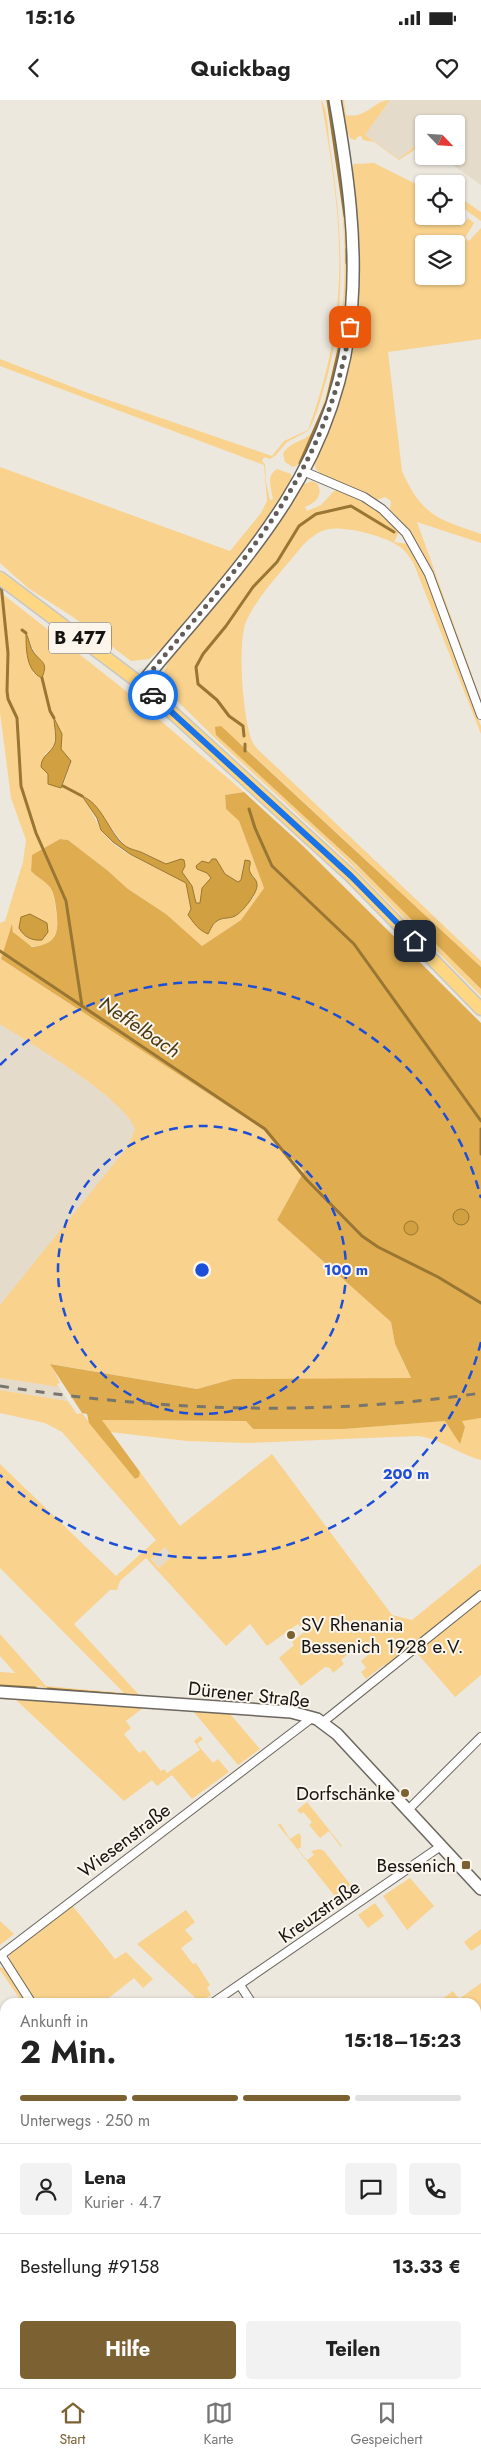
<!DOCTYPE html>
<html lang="de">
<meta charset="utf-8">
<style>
:root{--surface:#fff;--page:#f2f2f2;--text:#222;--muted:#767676;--line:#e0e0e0;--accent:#7c6233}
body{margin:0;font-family:Jost,sans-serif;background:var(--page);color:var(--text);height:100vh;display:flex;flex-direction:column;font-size:19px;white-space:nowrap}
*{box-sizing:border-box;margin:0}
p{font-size:16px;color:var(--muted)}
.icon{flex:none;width:28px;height:28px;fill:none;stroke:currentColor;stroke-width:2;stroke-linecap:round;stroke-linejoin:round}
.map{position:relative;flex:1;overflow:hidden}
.side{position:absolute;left:0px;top:1898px;width:481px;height:391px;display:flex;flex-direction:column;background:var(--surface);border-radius:15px 15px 0 0;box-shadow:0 1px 4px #0004}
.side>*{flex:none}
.needle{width:32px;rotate:115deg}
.tools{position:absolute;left:415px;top:15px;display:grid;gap:10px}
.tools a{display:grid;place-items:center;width:50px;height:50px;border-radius:5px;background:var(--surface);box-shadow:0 1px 4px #0004;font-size:25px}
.pin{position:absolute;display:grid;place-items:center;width:42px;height:42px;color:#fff;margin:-21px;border-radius:10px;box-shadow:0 2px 8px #0006}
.courier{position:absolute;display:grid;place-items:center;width:50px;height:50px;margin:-25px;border:4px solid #1a73e8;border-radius:50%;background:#fff;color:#222;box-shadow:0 1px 6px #0007}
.head em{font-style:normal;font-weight:700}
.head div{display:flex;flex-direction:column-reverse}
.head{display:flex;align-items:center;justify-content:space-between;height:85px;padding:0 20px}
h1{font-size:32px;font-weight:700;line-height:38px}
.bar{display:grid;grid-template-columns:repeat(4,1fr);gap:8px 5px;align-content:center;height:60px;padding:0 20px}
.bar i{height:6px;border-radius:4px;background:var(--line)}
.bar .current{background:var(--accent)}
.bar p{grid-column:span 4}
.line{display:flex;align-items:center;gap:12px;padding:0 20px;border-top:1px solid var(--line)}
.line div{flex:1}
.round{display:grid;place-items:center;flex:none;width:52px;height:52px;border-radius:5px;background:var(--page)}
.cta{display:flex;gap:10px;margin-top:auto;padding:10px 20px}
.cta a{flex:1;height:58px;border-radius:5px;background:var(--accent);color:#fff;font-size:20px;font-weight:700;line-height:58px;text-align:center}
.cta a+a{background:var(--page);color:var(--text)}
.status{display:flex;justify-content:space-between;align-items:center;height:35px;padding:0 25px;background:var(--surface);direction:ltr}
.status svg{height:14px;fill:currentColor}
header{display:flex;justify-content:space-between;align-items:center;height:65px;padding:0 20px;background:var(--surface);font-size:22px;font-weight:700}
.tabs{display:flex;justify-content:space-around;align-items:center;height:70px;border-top:1px solid var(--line);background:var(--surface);font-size:14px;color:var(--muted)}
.tabs a{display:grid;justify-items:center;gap:2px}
.tabs .current{color:var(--accent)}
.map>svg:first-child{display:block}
.built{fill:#e5dbcb}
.green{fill:#f9d28d;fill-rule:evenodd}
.forest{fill:#dfad50}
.water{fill:#d1a041;stroke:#997633}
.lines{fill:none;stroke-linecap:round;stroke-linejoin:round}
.stream{stroke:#997633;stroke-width:3}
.street-casing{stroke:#6b665e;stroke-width:10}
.secondary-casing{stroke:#6b665e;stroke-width:14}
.primary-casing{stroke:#c7c7c6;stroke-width:15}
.street{stroke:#fff;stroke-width:8}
.secondary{stroke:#fff;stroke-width:11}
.primary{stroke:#ffd782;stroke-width:12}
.rail{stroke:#78756f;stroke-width:3;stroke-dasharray:9 9;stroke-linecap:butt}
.done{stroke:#615e59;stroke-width:5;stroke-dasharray:0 9}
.route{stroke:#1a73e8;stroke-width:6}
.ring{fill:none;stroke:#1d4ed8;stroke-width:2.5;stroke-dasharray:9 6}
.poi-dot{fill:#7c6233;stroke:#fbf5ec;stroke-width:2}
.labels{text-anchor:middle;stroke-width:4;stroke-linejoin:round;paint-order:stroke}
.shield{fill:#fbf5ec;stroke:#5b5853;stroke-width:1}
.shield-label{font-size:18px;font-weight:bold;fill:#161411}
.poi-label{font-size:19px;fill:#161411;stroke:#fbf5ec;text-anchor:end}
.street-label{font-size:19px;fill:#161411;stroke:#fbf5ec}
.water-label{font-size:20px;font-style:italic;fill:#4c3810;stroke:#fbf5ec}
.centre{fill:#1d4ed8;stroke:#fbf5ec;stroke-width:2.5}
.ring-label{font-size:15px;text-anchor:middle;font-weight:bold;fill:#1d4ed8;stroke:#fbf5ec;stroke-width:4;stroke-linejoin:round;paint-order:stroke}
</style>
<div class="status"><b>15:16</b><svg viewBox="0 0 49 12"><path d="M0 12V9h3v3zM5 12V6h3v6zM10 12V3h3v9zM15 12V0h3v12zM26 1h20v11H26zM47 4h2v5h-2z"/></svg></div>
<header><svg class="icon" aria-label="back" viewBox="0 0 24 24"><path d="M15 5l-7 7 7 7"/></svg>Quickbag<svg class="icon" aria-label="heart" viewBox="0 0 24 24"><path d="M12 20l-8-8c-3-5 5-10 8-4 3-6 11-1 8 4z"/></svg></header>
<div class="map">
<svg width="481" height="2288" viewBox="0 0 481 2288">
<rect width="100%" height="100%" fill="#ede8de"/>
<g class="built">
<path d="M390 0H481V85L440 56H456V24H424V44L420 42 399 59 365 35Z"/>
<path d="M0 900 165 1014 0 1268Z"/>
<path d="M0 1278 59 1287 68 1301 0 1290Z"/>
<path d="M165 1447 173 1456 159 1468 151 1459Z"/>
</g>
<g class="green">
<path d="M321 0C328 10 328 34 330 47 342 128 348 209 324 288 320 302 316 318 308 331L287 342 276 355 270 359 264 357 262 361 265 364 266 382 270 400 273 399C271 388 266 375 277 369L291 374 292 381 248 448 165 546 149 559 131 561 73 517 28 488 0 463V367L230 451 261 413 267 401 264 365 0 266V259L88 293 272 356 284 341 308 330C352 211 343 122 321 0Z"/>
<path d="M326 0H331C337 39 343 78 348 117 357 201 339 290 301 364L293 367 285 362 283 354C290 340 309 342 316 327 357 209 348 120 326 0Z"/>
<path d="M340 0H344L346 15C368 19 373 0 390 0L365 35 399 59 420 42 413 51 399 60 374 42 363 40 361 36 357 37 356 40 351 39 346 31Z"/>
<path d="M374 63 424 88V116H448L462 126 468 118 474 123 465 138 469 141 481 128V239L388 252 402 371C422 416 438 419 481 434V443L417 422 481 600V607L431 469 409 431 390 409 391 401 385 397 377 400C363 391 322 378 315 368V360C325 334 337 308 345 282 364 212 361 141 352 70L354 64ZM424 144H456V176H424Z"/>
<path d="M456 95 481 112V121L456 103Z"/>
<path d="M312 381 318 384C323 396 316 403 305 407L307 411 321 405 334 391 339 390C361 400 384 412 399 432L394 442 409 444 428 482 481 626V634L413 462C409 457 405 450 400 447 386 436 346 426 329 429 319 431 310 438 303 445 285 468 257 496 246 522 237 544 243 619 252 641 255 648 262 653 267 658L481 861V867L240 643 216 635C307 717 396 801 481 889V896L346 759 215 638 163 587C160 570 172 557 181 544L283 413 302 385Z"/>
<path d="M0 492 121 587 244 692 225 695 226 709 239 721 264 788 241 820 202 846 166 814 128 789 107 770 68 740 60 739 32 755 31 771C37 778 47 781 51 789 55 796 55 804 56 812 66 855 17 855 12 826L1 859 264 1030 304 1071 277 1120 391 1222 395 1244 411 1279H233L197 1289 51 1264 60 1283 57 1284 59 1287 0 1278V1205L129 1045 135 1029C124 997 31 944 0 924V823L5 821 23 762 26 740 11 698 0 612ZM26 535 35 553 34 575 28 558ZM55 619 62 634 61 649 71 662 63 686 53 685 49 678 45 654C60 645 53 633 55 619ZM82 697 88 698 126 747 144 753 166 764 181 759 182 772 192 786 196 803H200L202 788 211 778 210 775 201 770 209 763 220 766 225 774 238 782 241 781 243 764 249 768 250 773 255 777 254 797 247 802 240 813 220 819 211 826 191 809 186 783C163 767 124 758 106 736 96 724 92 709 82 697Z"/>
<path d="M0 1290 68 1301 77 1314 82 1313 135 1379 139 1377 140 1372 180 1426 272 1354 392 1515 412 1520 481 1464V1575L455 1597 416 1552 390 1573 384 1565 366 1579 361 1572 366 1568 361 1561 368 1555 359 1545 341 1560 344 1564 333 1573 330 1568 325 1567 301 1586 279 1558 294 1545 292 1542 304 1532 298 1524 267 1546 250 1524 226 1546 146 1458 120 1481 117 1490H110L74 1524 141 1597 47 1591 43 1587 38 1586 37 1590 0 1588V1572L15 1573 0 1556V1534L46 1586 124 1593 0 1468V1364L116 1476 156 1440 62 1332 45 1323 0 1313ZM165 1447 172 1456 159 1468 151 1459Z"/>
<path d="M481 1318V1360C458 1354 440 1338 417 1336L247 1343 187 1341 110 1332 102 1320 246 1321 253 1329H344Z"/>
<path d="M0 1597 141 1606 143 1608 126 1621 131 1628 124 1634 139 1653 144 1650 161 1671 164 1669 167 1673 200 1650 194 1641 200 1636 203 1639 197 1644 213 1663 218 1659 229 1672 238 1665 193 1611 230 1614 260 1649 192 1699 172 1675 157 1686 152 1680 124 1701 16 1600 0 1599Z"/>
<path d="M307 1702 342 1746 341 1747 329 1731 320 1738 309 1725 312 1722 303 1712 301 1714 297 1710Z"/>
<path d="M280 1723 290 1739 299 1733 301 1736V1747L298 1749 307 1760 314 1755 311 1751 319 1749 324 1751 357 1793 342 1805 278 1725Z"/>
<path d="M410 1778 434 1806 407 1830 383 1796Z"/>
<path d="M375 1803 384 1816 368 1828 358 1815Z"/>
<path d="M72 1805 115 1859 126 1852 153 1879 143 1888 134 1878 105 1901V1902H36L9 1860 10 1852Z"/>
<path d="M186 1810 195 1822 185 1830 193 1839 181 1848 193 1864 196 1863 210 1885 207 1888 211 1895 200 1902 137 1844Z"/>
<path d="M0 1821 14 1834 0 1845Z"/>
<path d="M481 1829V1844L471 1851 464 1842Z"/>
<path d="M0 1867 7 1870 27 1902H22L0 1870Z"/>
<path d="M481 1883V1930L476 1935V1902H438L453 1891 459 1899Z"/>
</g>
<g class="forest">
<path d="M221 626 481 867V889L356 764 216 635 215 627Z"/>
<path d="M244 692 303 746 481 923V1318L462 1321 465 1327 460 1344 445 1321 344 1329H253L246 1321 102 1320 140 1372 139 1377 135 1379 89 1323 87 1314 82 1313 50 1264 197 1289 233 1279 411 1278 395 1244 391 1222 277 1120 304 1071 264 1030 1 859 12 824 13 832 32 847C59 844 59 830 56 808 55 800 54 792 49 786 44 780 36 777 31 771L32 755 60 739 68 740 107 770 128 789 166 814 202 846 241 820 264 788 239 721 226 709 225 695Z"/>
</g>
<g class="water">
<path d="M26 533C29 539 30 548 34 553 43 564 48 562 42 578 26 571 26 549 26 533Z"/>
<path d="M54 618 62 634 61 649 71 661 61 688 48 684V674L41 667C41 655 52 653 55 643 57 636 54 625 54 618Z"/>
<path d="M82 696C102 704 108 731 124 745 130 750 138 750 145 754 152 757 159 761 166 764L181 759 184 760 185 766 182 772 192 786 196 803H200L202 788 211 778 207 773 197 769 196 766 202 761 209 763 212 759H216L225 774 238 782 241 780 245 760 250 761C251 765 248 768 250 772 252 777 257 779 257 785 258 792 242 813 235 816 229 819 222 817 217 821 212 824 211 829 208 834 198 830 194 823 188 815L191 809 186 783 130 754 113 742 101 730 97 718Z"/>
<path d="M30 814 47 823 48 832 42 840C32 841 24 837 19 828L21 817Z"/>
<circle cx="461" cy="1117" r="8"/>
<circle cx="411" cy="1128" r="7"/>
</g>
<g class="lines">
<g class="stream">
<path d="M328 0 345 116"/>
<path d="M347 149V163"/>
<path d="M300 363 327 301 342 237"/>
<path d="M1 484 8 553 7 591 8 599 17 618 21 686 36 733 66 801 82 906 265 1029 306 1079 362 1136 378 1147 438 1177 481 1203"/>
<path d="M22 530 26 533"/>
<path d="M42 578 50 611 54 618"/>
<path d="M244 636 243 626 229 616 217 600 198 584 196 567 203 554 226 526 253 487 277 462 299 426 316 414 351 406 394 432"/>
<path d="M245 644V651"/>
<path d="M63 686 82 696"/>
<path d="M249 709 255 728 272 766 354 844 481 1021"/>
<path d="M0 851 82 906"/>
<path d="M481 1029V1054"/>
<path d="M0 1586 35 1588"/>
<path d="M48 1589 134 1596"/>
</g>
<g class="street-casing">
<g id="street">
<path d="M303 371 364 397 382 409 406 433 429 474 481 615"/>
<path d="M323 1622 481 1495"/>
<path d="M407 1711 481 1637"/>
<path d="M240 1885 251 1902"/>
<path d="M31 1902 1 1855 313 1617"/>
<path d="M214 1902 441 1746"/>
<path d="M476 2012 481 2016"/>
<path d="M0 2040 5 2038"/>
<path d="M476 2084 481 2080"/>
</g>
</g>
<g class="secondary-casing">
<g id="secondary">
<path d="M141 584C190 524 245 466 286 401 370 268 361 147 335 0"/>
<path d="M0 1592 291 1612 317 1619 337 1634 481 1789"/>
</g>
</g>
<g class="primary-casing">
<path id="primary" d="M0 478 141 584 351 776 481 909"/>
</g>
<use href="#street" class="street"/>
<use href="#secondary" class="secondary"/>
<use href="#primary" class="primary"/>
<path class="rail" d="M0 1286C158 1311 322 1317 481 1293"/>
</g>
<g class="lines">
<path class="done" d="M153 595 141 584C235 469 326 381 350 227"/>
<path class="route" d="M153 595 351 776 415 841"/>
</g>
<g class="ring">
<circle cx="202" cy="1170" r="144"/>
<path d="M481 1242A288 288 0 0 1 0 1375M0 965A288 288 0 0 1 481 1098"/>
</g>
<g class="poi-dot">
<circle cx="291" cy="1535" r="5"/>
<circle cx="405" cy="1693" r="5"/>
<rect x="461" y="1760" width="10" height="10" rx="2.5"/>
</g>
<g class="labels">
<rect class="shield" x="49" y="522.5" width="62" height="31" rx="4"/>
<g class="shield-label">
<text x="80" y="544">B 477</text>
</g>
<g class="poi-label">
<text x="301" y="1531" text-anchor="start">SV Rhenania<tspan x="301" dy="22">Bessenich 1928 e.V.</tspan></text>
<text x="395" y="1700">Dorfschänke</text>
<text x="456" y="1772">Bessenich</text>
</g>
<g class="street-label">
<text transform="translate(249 1594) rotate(6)" y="7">Dürener Straße</text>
<text transform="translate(124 1740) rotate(-37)" y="7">Wiesenstraße</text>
<text transform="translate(319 1811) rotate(-35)" y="7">Kreuzstraße</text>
</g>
<g class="water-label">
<text transform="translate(140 927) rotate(34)" y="7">Neffelbach</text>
</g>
</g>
<circle cx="202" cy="1170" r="8" class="centre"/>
<g class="ring-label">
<text x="346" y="1175">100 m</text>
<text x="406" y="1379">200 m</text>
</g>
</svg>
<div class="tools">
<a><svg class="needle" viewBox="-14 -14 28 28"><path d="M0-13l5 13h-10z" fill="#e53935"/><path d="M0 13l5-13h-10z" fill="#767676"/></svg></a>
<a><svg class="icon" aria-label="locate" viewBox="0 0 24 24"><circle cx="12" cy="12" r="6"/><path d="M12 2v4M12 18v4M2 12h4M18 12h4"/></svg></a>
<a><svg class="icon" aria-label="layers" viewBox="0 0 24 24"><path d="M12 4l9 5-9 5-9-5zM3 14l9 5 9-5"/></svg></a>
</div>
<div class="pin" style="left:350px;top:227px;background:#ea580c"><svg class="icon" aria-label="bag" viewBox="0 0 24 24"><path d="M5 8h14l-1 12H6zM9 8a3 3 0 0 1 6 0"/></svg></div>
<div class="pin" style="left:415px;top:841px;background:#1f2937"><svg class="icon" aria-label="home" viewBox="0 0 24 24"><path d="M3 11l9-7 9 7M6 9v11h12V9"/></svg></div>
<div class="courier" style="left:153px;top:595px"><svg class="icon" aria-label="car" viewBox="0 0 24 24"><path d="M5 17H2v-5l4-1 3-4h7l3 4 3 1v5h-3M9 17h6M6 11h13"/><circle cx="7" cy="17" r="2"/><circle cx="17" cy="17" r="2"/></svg></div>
<section class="side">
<div class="head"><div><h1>2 Min.</h1><p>Ankunft in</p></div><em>15:18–15:23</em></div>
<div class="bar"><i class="current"></i><i class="current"></i><i class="current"></i><i></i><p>Unterwegs · 250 m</p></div>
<div class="line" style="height:90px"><a class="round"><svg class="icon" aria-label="person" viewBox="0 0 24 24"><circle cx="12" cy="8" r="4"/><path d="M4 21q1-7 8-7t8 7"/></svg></a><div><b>Lena</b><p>Kurier · 4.7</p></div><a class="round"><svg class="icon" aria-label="chat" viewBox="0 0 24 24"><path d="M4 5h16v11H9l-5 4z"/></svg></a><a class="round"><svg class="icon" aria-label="phone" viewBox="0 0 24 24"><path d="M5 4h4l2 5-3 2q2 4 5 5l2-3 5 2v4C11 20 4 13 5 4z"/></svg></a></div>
<div class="line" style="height:65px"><div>Bestellung #9158</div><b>13.33 €</b></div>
<div class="cta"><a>Hilfe</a><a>Teilen</a></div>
</section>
</div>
<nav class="tabs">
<a class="current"><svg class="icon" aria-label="home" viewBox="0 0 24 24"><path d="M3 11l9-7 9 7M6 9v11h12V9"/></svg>Start</a>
<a><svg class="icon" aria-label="map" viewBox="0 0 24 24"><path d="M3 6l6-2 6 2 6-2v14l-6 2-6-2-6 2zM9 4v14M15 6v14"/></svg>Karte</a>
<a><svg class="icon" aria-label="saved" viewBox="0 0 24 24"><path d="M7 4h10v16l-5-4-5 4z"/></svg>Gespeichert</a>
</nav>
